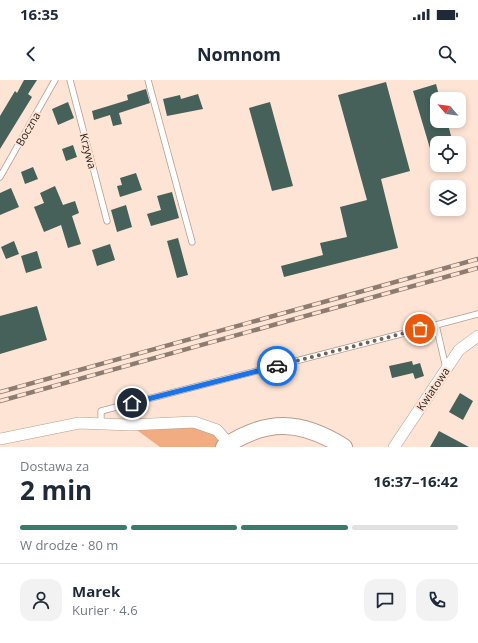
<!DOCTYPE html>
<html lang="pl">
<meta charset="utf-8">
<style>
:root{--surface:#fff;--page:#f2f2f3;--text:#1f2937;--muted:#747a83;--line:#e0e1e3;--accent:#397c6e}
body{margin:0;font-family:"Open Sans",sans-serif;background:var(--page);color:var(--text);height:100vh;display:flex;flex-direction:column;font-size:15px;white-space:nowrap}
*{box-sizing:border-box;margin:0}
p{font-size:13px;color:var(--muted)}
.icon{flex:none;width:22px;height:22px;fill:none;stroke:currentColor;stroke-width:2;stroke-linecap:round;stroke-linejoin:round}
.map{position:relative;height:367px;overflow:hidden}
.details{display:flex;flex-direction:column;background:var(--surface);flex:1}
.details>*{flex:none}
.needle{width:26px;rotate:298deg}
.tools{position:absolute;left:430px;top:12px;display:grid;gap:8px}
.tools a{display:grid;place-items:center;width:36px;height:36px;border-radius:8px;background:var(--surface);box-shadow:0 2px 6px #0003;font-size:20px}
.pin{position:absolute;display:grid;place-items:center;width:34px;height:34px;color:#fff;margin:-17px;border:2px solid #fff;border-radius:50%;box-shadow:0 1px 4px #0007}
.courier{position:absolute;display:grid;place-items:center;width:40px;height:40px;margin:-20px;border:3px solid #1a73e8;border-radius:50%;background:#fff;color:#222;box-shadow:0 1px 5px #0007}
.overview em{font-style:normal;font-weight:700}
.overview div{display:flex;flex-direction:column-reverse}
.overview{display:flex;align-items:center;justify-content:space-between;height:68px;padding:0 20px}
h1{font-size:26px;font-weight:700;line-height:30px}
.bar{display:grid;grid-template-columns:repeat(4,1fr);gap:6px 4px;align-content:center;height:48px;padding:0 20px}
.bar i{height:5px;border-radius:3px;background:var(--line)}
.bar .on{background:var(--accent)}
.bar p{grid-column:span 4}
.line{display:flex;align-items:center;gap:10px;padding:0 20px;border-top:1px solid var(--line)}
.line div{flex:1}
.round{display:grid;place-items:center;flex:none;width:42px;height:42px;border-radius:12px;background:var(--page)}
.status{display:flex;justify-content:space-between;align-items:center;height:28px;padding:0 20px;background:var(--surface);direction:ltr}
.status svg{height:11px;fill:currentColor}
header{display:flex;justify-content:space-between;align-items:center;height:52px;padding:0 20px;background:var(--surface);font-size:18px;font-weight:700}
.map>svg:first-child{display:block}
.green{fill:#f1ac81}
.building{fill:#45615a}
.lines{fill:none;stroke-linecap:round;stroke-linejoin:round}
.lane-casing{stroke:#b59d8e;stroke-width:7}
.street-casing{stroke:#b59d8e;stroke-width:12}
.secondary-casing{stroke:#b59d8e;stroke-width:18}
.lane{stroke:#fff;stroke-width:5.5}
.street{stroke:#fff;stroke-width:11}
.secondary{stroke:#fff;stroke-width:16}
.rail-casing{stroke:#8d7c72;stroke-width:4.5}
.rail{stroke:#fee4d5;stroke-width:3;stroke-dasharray:9;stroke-linecap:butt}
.done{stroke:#72635a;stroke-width:4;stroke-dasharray:0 7.2}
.route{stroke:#1a73e8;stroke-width:5}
.labels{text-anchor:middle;stroke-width:4;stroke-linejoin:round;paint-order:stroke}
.street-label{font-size:11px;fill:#261d18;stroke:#fee4d5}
</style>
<div class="status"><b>16:35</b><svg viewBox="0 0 49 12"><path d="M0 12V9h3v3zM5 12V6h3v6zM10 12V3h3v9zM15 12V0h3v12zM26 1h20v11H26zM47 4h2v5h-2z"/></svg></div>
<header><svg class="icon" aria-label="back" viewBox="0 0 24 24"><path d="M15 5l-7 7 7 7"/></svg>Nomnom<svg class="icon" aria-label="search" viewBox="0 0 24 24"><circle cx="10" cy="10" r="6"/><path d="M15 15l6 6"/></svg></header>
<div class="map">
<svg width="478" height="367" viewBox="0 0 478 367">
<rect width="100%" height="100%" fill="#fee4d5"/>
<path class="green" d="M194 342 217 350 224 367H160L130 345Z"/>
<g class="building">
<path d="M24 0H37L28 14 32 17 0 69V36L15 11 17 13Z"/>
<path d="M386 2 410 91 381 99 398 168 284 197 281 186 323 175 320 163 347 157 340 127 367 120 338 15Z"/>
<path d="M436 4 440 19H437V41H447L453 63H437V82H434L413 11Z"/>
<path d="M146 9 150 23 119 33 122 44 113 46 110 35 94 40 92 31 128 20 127 15Z"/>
<path d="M198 14 203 29 167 36 163 19 180 15 181 19Z"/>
<path d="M68 22 74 38 58 45 52 29Z"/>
<path d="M270 22 293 106 272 111 249 28Z"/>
<path d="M73 65 77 77 66 81 62 69Z"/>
<path d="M33 87 38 99 25 104 21 92Z"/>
<path d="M136 93 142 110 120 117 117 106 122 105 120 98Z"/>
<path d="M55 106 63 125 75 121 79 133 72 136 81 164 68 168 61 145 44 152 34 127 44 123 40 113Z"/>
<path d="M11 108 19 127 0 135V113Z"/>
<path d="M172 112 179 138 151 146 147 134 161 130 157 116Z"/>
<path d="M126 125 132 147 117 152 111 130Z"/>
<path d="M178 158 188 195 177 198 167 161Z"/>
<path d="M14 161 19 174 6 179 1 167Z"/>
<path d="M110 164 115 180 97 186 92 170Z"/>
<path d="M37 171 42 188 26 193 21 176Z"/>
<path d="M37 226 47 260 0 274V236Z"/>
<path d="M412 281 413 285 420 283 424 296 415 299 413 293 392 298 389 286Z"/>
<path d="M460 313 473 321 463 340 449 332Z"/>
<path d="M439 351 469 367H430Z"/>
</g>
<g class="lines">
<g class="lane-casing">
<g id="lane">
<path d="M70 0 107 141"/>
<path d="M148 0 192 162"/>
<path d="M0 97 55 0"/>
<path d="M446 288 436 245 478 234"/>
<path d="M101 343V331L436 245"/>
</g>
</g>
<g class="street-casing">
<g id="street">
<path d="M0 359 79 343 130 345 194 342 217 350 229 364"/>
<path d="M394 367 459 270 478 256"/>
</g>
</g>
<g class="secondary-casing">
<path id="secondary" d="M224 367C267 338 301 340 344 367"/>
</g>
<use href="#lane" class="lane"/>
<use href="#street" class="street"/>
<use href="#secondary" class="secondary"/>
<g class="rail-casing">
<g id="rail">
<path d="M0 312 478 179"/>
<path d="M0 321 478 188"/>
</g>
</g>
<use href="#rail" class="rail"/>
</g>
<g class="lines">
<path class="done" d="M277 286 420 249"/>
<path class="route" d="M132 323 277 286"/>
</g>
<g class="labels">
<g class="street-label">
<text transform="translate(28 49) rotate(-60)" y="4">Boczna</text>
<text transform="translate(88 71) rotate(75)" y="4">Krzywa</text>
<text transform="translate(433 309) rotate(-56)" y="4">Kwiatowa</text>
</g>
</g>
</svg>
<div class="tools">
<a><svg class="needle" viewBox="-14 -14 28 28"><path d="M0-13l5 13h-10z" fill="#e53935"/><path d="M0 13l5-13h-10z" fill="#747a83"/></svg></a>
<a><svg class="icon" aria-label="locate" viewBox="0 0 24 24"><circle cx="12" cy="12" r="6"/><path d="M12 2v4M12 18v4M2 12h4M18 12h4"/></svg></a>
<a><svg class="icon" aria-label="layers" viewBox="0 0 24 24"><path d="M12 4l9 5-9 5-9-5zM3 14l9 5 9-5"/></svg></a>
</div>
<div class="pin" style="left:420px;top:249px;background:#ea580c"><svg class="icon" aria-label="bag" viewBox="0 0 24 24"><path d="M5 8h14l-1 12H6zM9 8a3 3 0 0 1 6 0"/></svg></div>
<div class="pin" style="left:132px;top:323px;background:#1f2937"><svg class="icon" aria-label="home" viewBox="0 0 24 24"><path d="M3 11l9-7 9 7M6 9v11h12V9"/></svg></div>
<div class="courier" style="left:277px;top:286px"><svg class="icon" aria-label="car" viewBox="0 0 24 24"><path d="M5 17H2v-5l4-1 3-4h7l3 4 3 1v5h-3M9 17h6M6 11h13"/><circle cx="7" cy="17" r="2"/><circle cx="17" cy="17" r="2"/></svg></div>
</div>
<section class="details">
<div class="overview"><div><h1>2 min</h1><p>Dostawa za</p></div><em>16:37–16:42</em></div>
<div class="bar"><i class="on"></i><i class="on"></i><i class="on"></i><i></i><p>W drodze · 80 m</p></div>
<div class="line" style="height:72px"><a class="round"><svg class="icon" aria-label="person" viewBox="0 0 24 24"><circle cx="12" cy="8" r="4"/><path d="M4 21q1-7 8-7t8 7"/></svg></a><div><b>Marek</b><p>Kurier · 4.6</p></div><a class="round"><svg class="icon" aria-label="chat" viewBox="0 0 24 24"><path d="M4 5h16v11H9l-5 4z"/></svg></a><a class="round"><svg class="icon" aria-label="phone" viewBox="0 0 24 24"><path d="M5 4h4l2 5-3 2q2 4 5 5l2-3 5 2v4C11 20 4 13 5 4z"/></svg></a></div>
</section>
